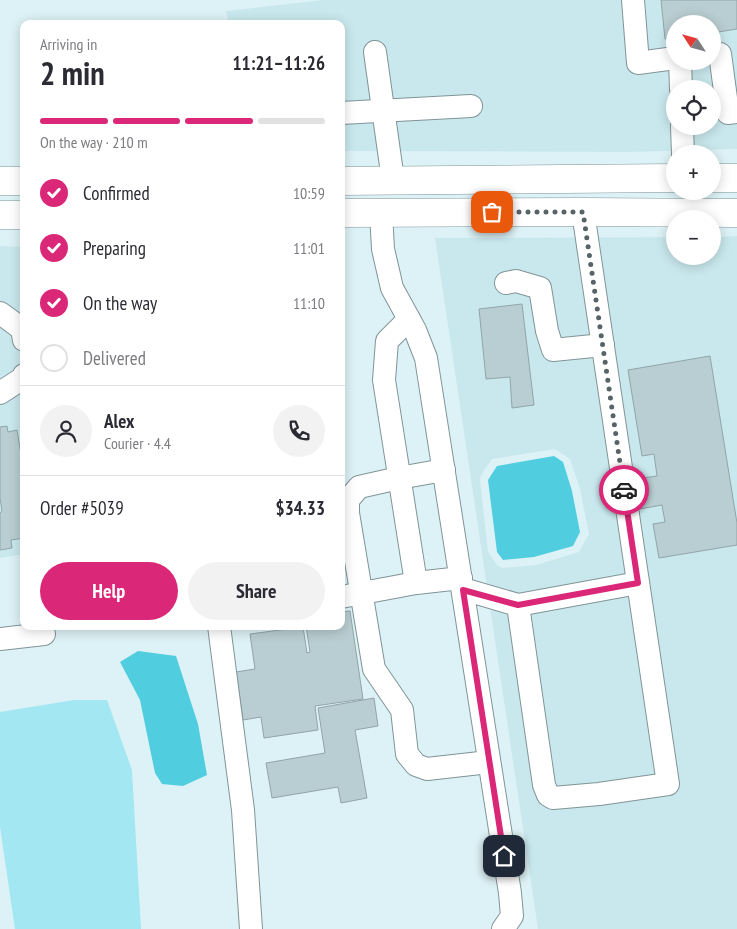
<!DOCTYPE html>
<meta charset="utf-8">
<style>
:root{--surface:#fff;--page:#f2f2f3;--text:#2b2b33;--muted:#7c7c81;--line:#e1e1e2;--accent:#db2777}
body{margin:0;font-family:"PT Sans Narrow",sans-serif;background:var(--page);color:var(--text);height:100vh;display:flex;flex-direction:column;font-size:19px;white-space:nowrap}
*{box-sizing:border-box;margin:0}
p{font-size:16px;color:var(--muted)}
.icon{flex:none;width:28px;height:28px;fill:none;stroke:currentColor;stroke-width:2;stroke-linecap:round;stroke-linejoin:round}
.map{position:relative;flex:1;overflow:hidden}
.details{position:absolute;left:20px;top:20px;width:325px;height:610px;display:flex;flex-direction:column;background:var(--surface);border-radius:10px;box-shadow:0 2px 12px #0003}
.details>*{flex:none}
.needle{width:32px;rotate:306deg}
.tools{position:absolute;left:666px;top:15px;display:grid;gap:10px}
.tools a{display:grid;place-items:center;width:55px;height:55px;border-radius:50%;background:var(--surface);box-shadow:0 2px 12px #0003;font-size:25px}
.pin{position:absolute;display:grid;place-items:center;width:42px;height:42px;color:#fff;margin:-21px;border-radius:10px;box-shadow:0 2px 8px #0006}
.courier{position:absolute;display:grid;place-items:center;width:50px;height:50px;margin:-25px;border:4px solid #db2777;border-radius:50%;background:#fff;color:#222;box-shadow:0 1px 6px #0007}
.headline em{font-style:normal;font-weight:600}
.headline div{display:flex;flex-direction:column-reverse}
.headline{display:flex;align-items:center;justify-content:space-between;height:85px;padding:0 20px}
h1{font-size:32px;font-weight:600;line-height:38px}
.bar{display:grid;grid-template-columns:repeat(4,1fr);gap:8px 5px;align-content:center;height:60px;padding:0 20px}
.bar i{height:6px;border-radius:4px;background:var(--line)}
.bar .selected{background:var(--accent)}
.bar p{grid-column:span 4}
.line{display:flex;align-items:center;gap:12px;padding:0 20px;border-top:1px solid var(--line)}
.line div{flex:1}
.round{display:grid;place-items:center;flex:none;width:52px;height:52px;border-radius:26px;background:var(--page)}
ol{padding:0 20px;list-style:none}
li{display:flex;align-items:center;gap:15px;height:55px}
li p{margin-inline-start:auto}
li .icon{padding:5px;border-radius:50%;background:var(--accent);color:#fff;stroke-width:4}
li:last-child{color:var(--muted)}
li i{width:28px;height:28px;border:2px solid var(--line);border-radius:50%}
.button{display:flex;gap:10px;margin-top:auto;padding:10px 20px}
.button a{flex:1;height:58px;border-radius:30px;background:var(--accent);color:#fff;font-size:20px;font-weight:600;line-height:58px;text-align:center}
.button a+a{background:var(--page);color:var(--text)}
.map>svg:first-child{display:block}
.built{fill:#c9e8ed;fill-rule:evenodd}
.green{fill:#a3e7f2}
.water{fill:#50cddf}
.building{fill:#b9ced2;stroke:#91a5a9}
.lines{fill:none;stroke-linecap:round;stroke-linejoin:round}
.minor-casing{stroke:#809497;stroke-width:24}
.major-casing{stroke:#809497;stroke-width:29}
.minor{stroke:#fff;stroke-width:22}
.major{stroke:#fff;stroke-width:28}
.done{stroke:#576366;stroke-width:5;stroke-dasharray:0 9}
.route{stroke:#db2777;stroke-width:6}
</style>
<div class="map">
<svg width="737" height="929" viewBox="0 0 737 929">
<rect width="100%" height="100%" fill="#ddf2f6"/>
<g class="built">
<path d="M324 0H737V149L630 152 341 151V24H229L226 11ZM675 24H712V61H675ZM675 89H712V126H675Z"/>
<path d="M737 236V929H538L435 238 675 237V256H712L713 237ZM555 449 570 459 580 489 589 534 579 552 536 565 502 568 497 565 488 552 480 480 481 475 492 459Z"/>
<path d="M0 246 24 247V554L0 558Z"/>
</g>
<path class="green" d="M74 700H107L132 770 141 929H15L0 827V712Z"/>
<g class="water">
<path d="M554 456 563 462 572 491 580 532 573 546 534 557 503 560 497 552 488 480 497 466Z"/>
<path d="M138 651 176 656 198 724 207 775 183 786 162 784 155 773 140 700 120 662Z"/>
</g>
<g class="building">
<path d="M661 0H737V29L712 33V24H675V38L665 39Z"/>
<path d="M522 304 534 405 512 408 510 377 486 379 479 309Z"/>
<path d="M710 356 737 523V545L659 558 653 524 665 522 662 505 640 509 636 479 657 476 654 454 642 456 628 370Z"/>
<path d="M7 426 8 432 17 430 24 473V538L11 540 12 548 0 550V513L2 511 0 498V427Z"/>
<path d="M350 611 363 699 315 706 318 730 264 738 261 717 243 720 236 672 255 669 250 634 303 627 307 653 310 652 306 626H341V612Z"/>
<path d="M374 698 378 726 355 730 367 798 341 803 338 787 272 798 266 763 325 753 318 708Z"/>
</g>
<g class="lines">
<g class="minor-casing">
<g id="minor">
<path d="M633 0 638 63 675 58"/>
<path d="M375 52 393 180"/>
<path d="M720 54 728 113 737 112"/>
<path d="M680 61 681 89"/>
<path d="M341 113 471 106"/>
<path d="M682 126 683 154"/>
<path d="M381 213 383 249 392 288 415 330 426 358 510 893 512 916 503 929"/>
<path d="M506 283 516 281 540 288 547 331 553 350 603 345"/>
<path d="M0 313 22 329 24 340"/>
<path d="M409 319 387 341 384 380 416 583 461 578"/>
<path d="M0 393 23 378 24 375"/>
<path d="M444 470 399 478 359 487 348 500V513L374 669 402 710 407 754 416 765 427 769 489 762"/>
<path d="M463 589 518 605 544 785 548 795 553 798 599 794 668 784 583 212"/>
<path d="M341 597 416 583"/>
<path d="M518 605 638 583"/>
<path d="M219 626 243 810 251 929"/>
<path d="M0 639 44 634"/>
</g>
</g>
<g class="major-casing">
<g id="major">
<path d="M712 178H737"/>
<path d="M0 181H24"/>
<path d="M341 181 675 178"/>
<path d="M341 213 583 212 737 213"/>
<path d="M0 215H24"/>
</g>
</g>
<use href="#minor" class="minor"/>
<use href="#major" class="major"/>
</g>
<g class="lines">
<path class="done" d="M492 212H583L624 490"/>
<path class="route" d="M504 856 463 590 518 605 638 583 624 490"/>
</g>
</svg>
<div class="tools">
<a><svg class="needle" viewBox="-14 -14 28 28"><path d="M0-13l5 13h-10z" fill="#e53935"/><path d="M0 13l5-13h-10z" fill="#7c7c81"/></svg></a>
<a><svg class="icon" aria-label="locate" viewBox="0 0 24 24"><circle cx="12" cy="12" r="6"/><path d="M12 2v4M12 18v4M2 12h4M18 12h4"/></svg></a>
<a>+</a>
<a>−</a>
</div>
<div class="pin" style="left:492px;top:212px;background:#ea580c"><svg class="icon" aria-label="bag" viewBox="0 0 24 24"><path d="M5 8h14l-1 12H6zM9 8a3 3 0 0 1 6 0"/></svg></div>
<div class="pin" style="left:504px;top:856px;background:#1f2937"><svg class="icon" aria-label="home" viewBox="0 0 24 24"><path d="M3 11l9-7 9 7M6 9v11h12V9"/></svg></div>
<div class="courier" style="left:624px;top:490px"><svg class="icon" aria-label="car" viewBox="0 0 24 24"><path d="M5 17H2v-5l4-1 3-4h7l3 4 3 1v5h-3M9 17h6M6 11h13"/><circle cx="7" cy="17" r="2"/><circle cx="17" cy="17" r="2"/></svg></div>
<section class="details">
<div class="headline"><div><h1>2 min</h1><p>Arriving in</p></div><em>11:21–11:26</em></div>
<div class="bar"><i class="selected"></i><i class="selected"></i><i class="selected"></i><i></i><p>On the way · 210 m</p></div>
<ol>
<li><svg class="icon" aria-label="check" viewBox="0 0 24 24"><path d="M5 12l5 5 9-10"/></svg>Confirmed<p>10:59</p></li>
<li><svg class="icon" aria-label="check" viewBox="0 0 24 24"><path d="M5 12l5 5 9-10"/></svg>Preparing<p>11:01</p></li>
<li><svg class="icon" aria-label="check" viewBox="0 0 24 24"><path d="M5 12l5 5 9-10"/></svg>On the way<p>11:10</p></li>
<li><i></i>Delivered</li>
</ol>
<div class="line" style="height:90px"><a class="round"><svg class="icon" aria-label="person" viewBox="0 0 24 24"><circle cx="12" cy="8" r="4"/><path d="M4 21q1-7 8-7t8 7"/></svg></a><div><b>Alex</b><p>Courier · 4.4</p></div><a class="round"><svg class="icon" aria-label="phone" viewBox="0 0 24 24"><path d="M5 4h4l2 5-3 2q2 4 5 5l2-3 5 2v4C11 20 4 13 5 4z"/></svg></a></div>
<div class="line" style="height:65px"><div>Order #5039</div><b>$34.33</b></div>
<div class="button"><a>Help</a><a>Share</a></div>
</section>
</div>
